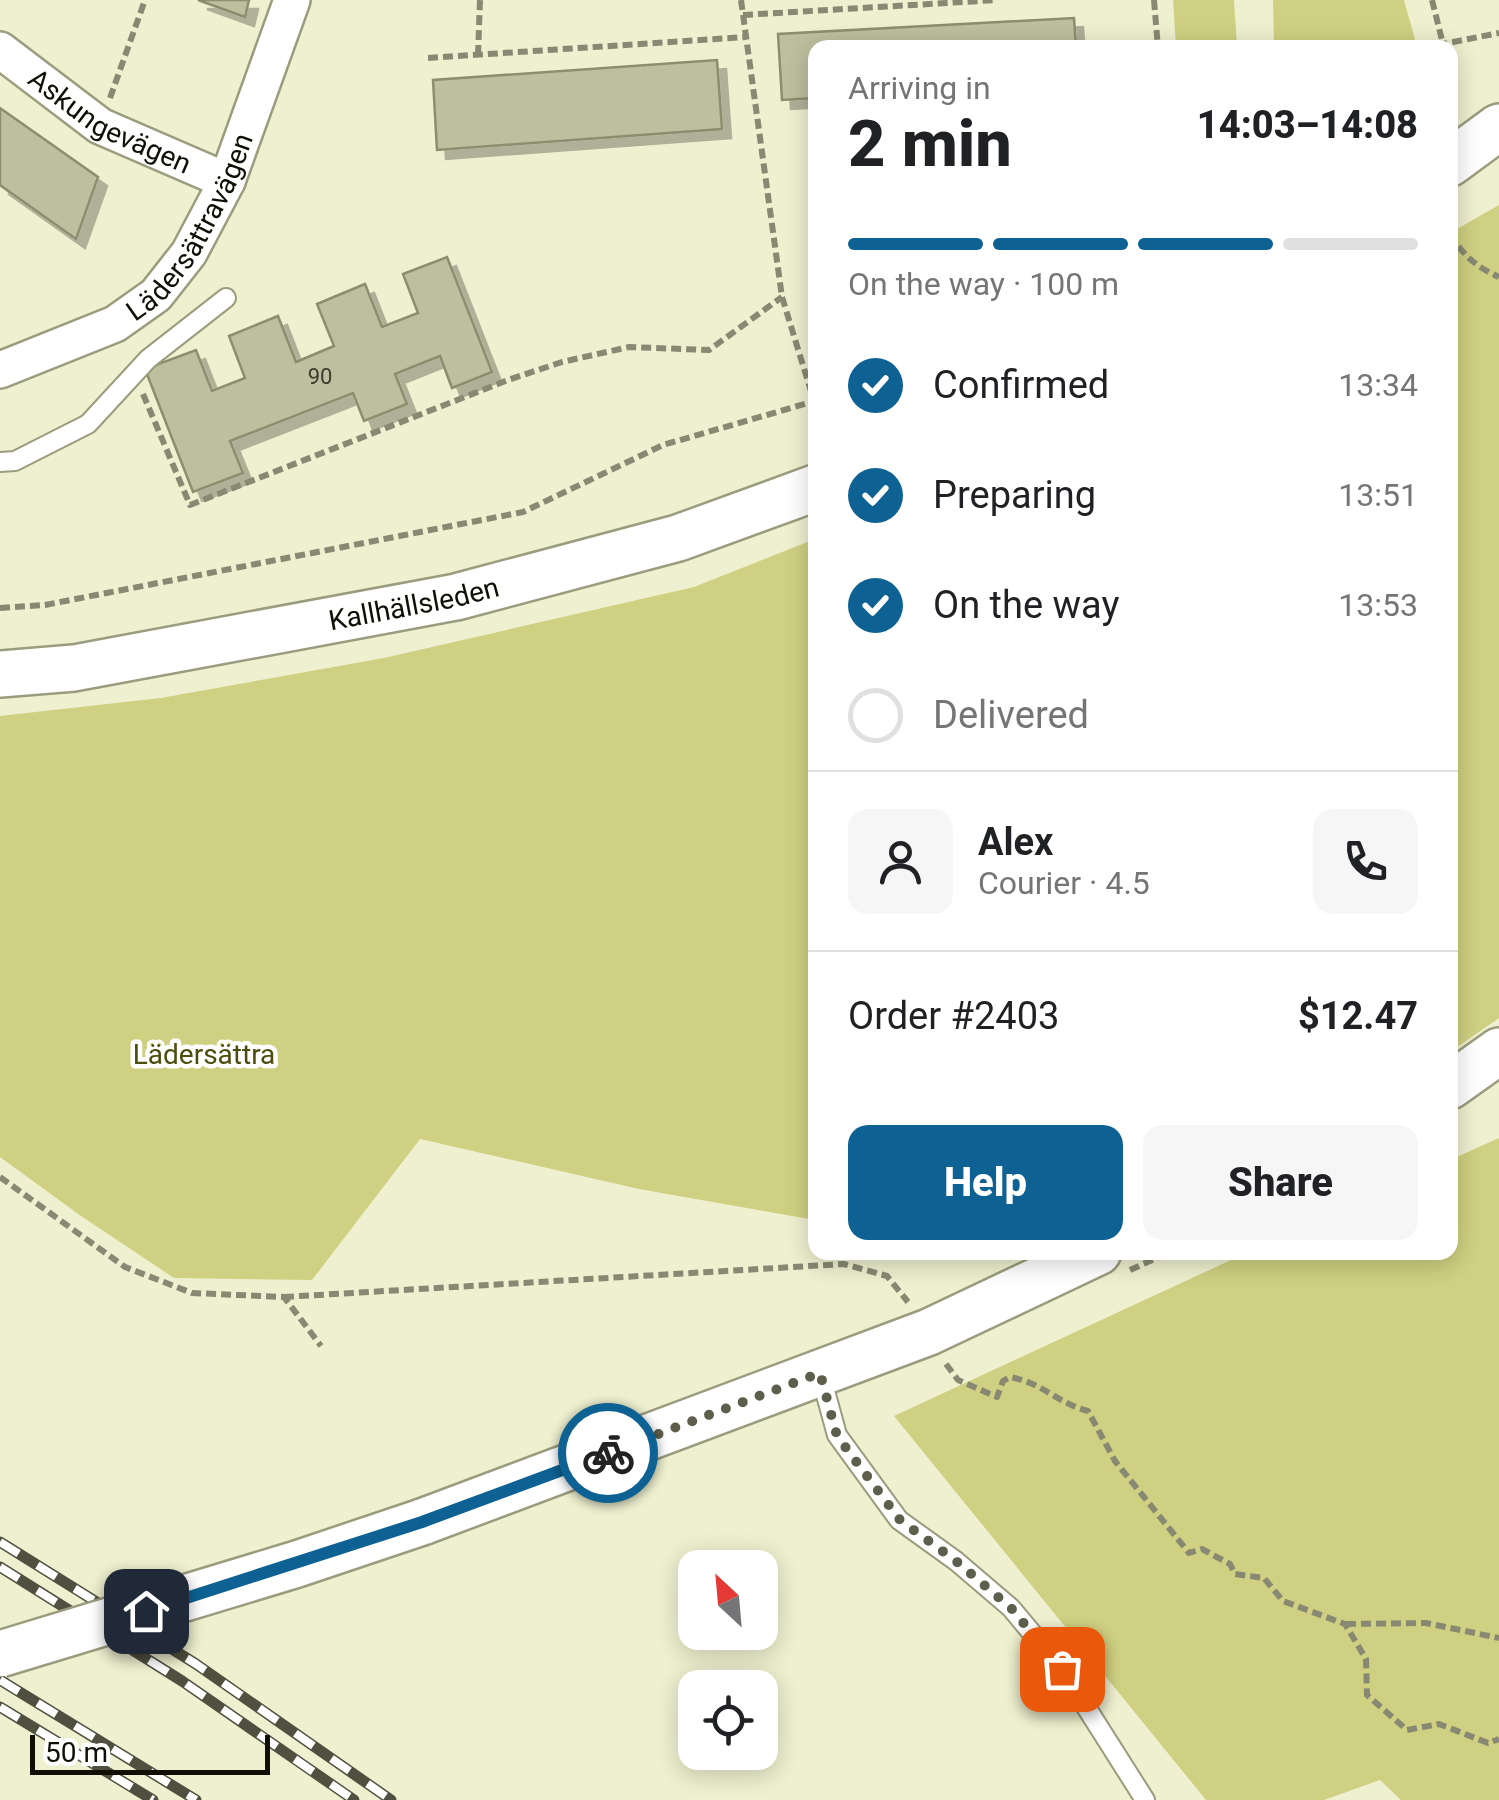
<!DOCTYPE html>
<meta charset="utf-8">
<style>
:root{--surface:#fff;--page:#f6f6f6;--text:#202124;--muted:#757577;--line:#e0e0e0;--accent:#0d6293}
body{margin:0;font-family:Roboto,sans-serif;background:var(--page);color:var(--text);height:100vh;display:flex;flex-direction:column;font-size:38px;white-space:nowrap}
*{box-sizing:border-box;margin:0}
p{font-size:32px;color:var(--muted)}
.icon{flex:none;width:55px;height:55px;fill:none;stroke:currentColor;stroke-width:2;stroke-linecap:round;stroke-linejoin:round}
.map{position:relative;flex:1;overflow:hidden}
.details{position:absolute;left:808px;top:40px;width:650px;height:1220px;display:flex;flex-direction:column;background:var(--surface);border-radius:20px;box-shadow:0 5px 25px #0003}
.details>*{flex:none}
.needle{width:65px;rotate:334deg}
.fabs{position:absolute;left:678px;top:1550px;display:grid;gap:20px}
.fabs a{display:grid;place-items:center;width:100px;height:100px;border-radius:20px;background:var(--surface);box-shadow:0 5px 25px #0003;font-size:50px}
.scale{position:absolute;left:30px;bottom:25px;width:240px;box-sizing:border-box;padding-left:10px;border:5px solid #0f0f05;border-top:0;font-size:28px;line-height:35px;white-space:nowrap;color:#0f0f05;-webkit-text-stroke:8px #fff;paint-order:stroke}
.pin{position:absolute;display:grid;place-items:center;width:85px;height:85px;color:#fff;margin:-42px;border-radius:20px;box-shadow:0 5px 15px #0006}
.courier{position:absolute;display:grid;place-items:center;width:100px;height:100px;margin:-50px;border:8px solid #0d6293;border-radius:50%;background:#fff;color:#222;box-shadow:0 2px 12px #0007}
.head em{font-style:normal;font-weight:800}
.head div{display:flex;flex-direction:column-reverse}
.head{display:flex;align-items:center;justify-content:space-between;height:170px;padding:0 40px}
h1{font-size:65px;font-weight:800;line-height:75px}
.bar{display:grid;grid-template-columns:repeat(4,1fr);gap:15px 10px;align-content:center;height:120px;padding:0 40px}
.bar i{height:12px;border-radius:8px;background:var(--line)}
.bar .current{background:var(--accent)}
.bar p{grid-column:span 4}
.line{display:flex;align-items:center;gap:25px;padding:0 40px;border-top:2px solid var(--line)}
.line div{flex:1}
.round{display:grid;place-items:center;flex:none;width:105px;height:105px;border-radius:20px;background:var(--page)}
ol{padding:0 40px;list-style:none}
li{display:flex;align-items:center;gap:30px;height:110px}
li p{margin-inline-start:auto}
li .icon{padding:10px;border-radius:50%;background:var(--accent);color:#fff;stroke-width:4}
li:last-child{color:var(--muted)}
li i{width:55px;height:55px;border:5px solid var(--line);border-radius:50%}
.cta{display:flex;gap:20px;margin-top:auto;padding:20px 40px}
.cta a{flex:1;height:115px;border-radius:20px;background:var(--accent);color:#fff;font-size:40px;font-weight:800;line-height:115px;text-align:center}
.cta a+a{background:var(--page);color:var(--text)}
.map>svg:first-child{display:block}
.green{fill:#cfd081}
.building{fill:#bdbf9f;stroke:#8d8e70;stroke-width:2.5;filter:url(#shadow)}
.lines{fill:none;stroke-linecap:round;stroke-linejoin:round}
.service-casing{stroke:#9b9c7e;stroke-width:22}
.minor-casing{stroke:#9b9c7e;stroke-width:40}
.tertiary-casing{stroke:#9b9c7e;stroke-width:50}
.path{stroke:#888973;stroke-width:6;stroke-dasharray:10 5;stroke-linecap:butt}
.service{stroke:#fff;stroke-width:18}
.minor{stroke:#fff;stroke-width:35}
.tertiary{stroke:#fff;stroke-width:45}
.rail-casing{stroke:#505040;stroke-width:11}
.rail{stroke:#fff;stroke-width:8;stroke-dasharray:22;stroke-linecap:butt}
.tertiary-bridge-casing{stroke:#9b9c7e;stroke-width:50;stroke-linecap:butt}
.tertiary-bridge{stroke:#fff;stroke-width:45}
.done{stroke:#5d5e4c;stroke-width:10;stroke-dasharray:0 18}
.route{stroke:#0d6293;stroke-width:12}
.labels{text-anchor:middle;stroke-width:9;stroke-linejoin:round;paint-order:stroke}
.number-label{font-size:22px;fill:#3a3b2c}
.street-label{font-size:28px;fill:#0f0f05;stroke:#fff}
.park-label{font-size:28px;fill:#4c4c0c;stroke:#fff}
</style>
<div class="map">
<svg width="1499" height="1800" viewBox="0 0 1499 1800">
<defs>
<filter id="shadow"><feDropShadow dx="9" dy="9" stdDeviation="0" flood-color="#0004"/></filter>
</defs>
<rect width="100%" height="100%" fill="#eef0cf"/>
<g class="green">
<path d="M1173 0H1234L1237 47H1176Z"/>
<path d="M1273 0H1404L1416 43 1414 48 1274 47Z"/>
<path d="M1499 205V1018L1450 1052V233Z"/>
<path d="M815 539V1220L639 1189 420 1139 312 1280 174 1278 81 1216 0 1157V716L161 698 384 658 694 587Z"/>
<path d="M1499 1138V1800H1401L1380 1780 1324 1800H1206L894 1416 1246 1253 1450 1252V1160Z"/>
</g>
<g class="building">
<path d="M198 0H249L245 17Z"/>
<path d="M1074 18 1076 48H815V98L782 100 778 34Z"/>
<path d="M717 60 722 129 437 150 433 80Z"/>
<path d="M0 108 98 177 76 239 0 185Z"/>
<path d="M447 257 492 372 452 388 440 356 395 374 407 404 364 421 353 393 230 441 243 473 193 492 145 369 196 350 212 391 245 378 229 336 278 316 296 362 334 346 317 304 365 284 382 327 418 313 403 274Z"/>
</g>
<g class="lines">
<g class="service-casing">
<g id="service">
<path d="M0 462 15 461 88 424 148 359 226 298"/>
<path d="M820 1373 837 1435 899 1520 956 1561 1011 1608 1062 1669 1145 1800"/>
</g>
</g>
<g class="minor-casing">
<g id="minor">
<path id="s1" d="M0 50 100 126 227 181"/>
<path id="s2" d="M0 370 115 324 156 295 189 253 227 181 292 0"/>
</g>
</g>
<g class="tertiary-casing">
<g id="tertiary">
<path d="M1450 163 1499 127"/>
<path id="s3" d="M0 674 74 668 456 597 678 538 815 488"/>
<path d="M1450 1086 1499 1051"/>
<path d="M422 1522 929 1332 1098 1252"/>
</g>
</g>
<g class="path">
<path d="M741 0 782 297 814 401"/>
<path d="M1154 0 1158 48"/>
<path d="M1432 0 1443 44"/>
<path d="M743 15 997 0"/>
<path d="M1439 48 1443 44 1499 33"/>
<path d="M478 55 480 0"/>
<path d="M428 58 746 37"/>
<path d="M110 98 145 0"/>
<path d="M1450 234C1463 255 1476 267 1499 277"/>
<path d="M143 394 190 505 508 380 562 362 629 347 709 350 782 297"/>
<path d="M0 608 45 605 523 512 663 445 815 401"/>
<path d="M0 1177 125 1267 192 1293 284 1297 321 1346"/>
<path d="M1130 1270 1170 1252"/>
<path d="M284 1297 844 1264 887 1276 908 1302"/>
<path d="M946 1364 958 1380 997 1397 1003 1381 1010 1377C1043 1383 1059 1404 1088 1411L1115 1461 1189 1553 1202 1549 1230 1564 1235 1574 1264 1578 1283 1601 1345 1624 1366 1659 1367 1695 1407 1730 1439 1724 1488 1743 1499 1739"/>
<path d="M1346 1624 1426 1623 1499 1638"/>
</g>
<use href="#service" class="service"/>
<use href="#minor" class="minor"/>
<use href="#tertiary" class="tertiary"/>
<g class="rail-casing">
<g id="rail">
<path d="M0 1542 196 1664 391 1800"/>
<path d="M0 1567 182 1681 354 1800"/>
<path d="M0 1680 196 1800"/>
<path d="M0 1707 153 1800"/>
</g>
</g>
<use href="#rail" class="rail"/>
<g class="tertiary-bridge-casing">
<path id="tertiary-bridge" d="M0 1654 297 1564 422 1522"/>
</g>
<use href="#tertiary-bridge" class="tertiary-bridge"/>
</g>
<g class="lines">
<path class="done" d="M608 1453 820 1373 837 1436 900 1520 956 1561 1011 1608 1062 1669"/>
<path class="route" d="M146 1611 422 1522 608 1453"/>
</g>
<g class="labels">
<g class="number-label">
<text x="320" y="384">90</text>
</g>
<g class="street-label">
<text dy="10" stroke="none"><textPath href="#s1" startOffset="132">Askungevägen</textPath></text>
<text dy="10" stroke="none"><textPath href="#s2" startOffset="250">Lädersättravägen</textPath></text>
<text dy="10" stroke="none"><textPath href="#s3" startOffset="420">Kallhällsleden</textPath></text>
</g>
<g class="park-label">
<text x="204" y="1064">Lädersättra</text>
</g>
</g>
</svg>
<div class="fabs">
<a><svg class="needle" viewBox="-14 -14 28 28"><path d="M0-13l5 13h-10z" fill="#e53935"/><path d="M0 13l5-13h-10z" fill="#757577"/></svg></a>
<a><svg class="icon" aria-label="locate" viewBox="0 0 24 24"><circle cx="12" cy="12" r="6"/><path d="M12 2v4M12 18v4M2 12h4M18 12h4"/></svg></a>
</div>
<div class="scale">50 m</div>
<div class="pin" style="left:1062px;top:1669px;background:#ea580c"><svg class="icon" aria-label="bag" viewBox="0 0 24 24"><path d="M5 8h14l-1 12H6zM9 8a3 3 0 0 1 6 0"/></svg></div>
<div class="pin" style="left:146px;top:1611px;background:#1f2937"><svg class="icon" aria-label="home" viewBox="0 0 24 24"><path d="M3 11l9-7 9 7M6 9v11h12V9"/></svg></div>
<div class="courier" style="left:608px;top:1453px"><svg class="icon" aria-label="bike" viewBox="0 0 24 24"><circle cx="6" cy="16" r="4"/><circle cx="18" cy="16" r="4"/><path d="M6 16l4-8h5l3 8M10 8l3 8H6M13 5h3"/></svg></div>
<section class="details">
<div class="head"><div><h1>2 min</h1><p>Arriving in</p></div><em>14:03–14:08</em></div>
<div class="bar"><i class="current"></i><i class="current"></i><i class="current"></i><i></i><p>On the way · 100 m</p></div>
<ol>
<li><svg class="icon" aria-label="check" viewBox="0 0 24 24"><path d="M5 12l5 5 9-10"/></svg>Confirmed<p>13:34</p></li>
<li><svg class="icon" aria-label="check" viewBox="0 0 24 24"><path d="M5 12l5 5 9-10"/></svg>Preparing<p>13:51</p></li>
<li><svg class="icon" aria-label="check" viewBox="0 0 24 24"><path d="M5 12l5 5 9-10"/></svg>On the way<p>13:53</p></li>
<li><i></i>Delivered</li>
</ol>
<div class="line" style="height:180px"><a class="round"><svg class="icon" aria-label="person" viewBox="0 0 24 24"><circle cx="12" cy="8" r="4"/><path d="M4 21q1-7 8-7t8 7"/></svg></a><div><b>Alex</b><p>Courier · 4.5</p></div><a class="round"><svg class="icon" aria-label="phone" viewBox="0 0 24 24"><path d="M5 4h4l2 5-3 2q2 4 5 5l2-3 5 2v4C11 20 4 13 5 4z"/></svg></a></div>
<div class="line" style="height:130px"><div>Order #2403</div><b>$12.47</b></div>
<div class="cta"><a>Help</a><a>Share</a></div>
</section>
</div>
